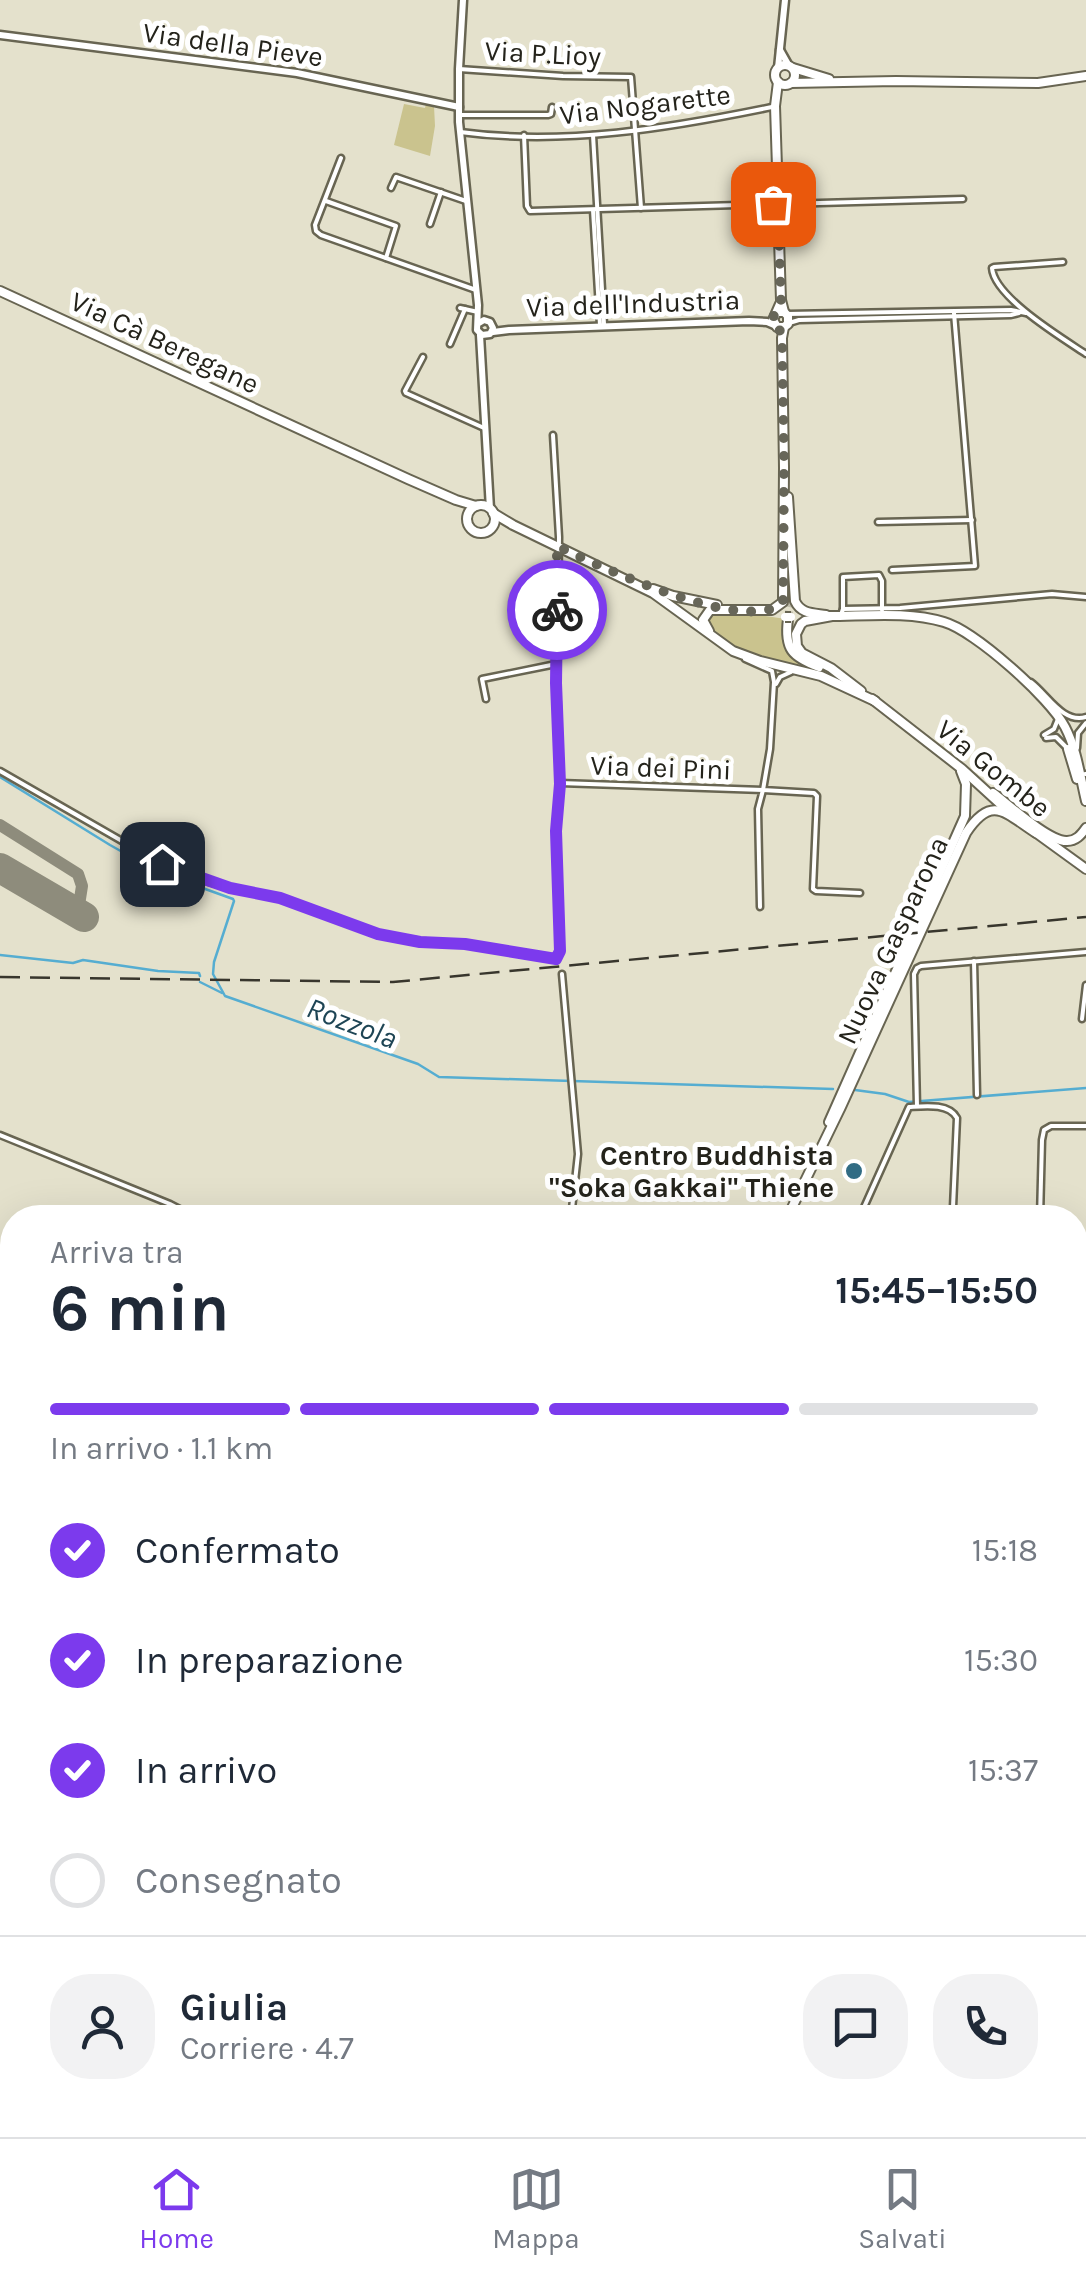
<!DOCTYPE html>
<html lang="it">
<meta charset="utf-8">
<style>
:root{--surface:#fff;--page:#f2f2f3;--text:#1f2937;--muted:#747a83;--line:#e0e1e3;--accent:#7c3aed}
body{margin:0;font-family:Karla,sans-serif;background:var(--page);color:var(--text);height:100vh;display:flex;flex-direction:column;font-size:38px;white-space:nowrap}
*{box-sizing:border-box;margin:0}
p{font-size:32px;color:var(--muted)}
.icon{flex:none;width:55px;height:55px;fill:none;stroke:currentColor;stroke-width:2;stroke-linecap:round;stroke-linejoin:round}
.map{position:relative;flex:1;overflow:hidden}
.panel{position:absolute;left:0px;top:1205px;width:1088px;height:932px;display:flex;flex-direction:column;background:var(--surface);border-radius:40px 40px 0 0;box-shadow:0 10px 40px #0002}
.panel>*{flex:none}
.pin{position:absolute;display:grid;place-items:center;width:85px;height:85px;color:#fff;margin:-42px;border-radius:20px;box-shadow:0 5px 15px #0006}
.courier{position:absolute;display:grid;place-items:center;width:100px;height:100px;margin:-50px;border:8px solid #7c3aed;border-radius:50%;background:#fff;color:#222;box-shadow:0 2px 12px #0007}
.overview em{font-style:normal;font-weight:700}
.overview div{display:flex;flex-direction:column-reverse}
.overview{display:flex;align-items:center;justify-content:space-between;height:170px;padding:0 50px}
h1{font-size:65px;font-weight:700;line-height:75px}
.bar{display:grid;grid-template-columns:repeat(4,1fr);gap:15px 10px;align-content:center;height:120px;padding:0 50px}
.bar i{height:12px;border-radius:8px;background:var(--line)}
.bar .on{background:var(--accent)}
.bar p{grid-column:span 4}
.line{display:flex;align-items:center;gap:25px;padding:0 50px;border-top:2px solid var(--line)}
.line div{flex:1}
.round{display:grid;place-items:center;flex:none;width:105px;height:105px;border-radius:40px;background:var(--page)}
ol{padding:0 50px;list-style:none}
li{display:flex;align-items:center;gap:30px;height:110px}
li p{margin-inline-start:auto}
li .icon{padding:10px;border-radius:50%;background:var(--accent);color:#fff;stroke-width:4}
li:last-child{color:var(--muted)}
li i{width:55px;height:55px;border:5px solid var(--line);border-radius:50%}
.menu{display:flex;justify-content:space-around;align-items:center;height:140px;border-top:2px solid var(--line);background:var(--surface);font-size:28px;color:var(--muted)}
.menu a{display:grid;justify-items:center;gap:5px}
.menu .on{color:var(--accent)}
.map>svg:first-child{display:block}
.green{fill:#cac38e}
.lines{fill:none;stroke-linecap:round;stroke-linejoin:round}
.stream{stroke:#55add1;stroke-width:2.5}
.taxiway{stroke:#8e8c7c;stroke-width:12}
.runway{stroke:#8e8c7c;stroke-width:30}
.primary-tunnel{stroke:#bebba9;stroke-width:8;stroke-dasharray:8 4;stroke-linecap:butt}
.street-casing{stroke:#686552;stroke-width:9}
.secondary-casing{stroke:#686552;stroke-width:11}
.primary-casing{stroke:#686552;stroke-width:12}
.street{stroke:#fff;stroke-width:4}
.secondary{stroke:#fff;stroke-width:6}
.primary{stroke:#fff;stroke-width:8}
.rail{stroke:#38362d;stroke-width:2.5;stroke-dasharray:20 10;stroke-linecap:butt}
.primary-bridge-casing{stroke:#686552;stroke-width:12;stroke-linecap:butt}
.primary-bridge{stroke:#fff;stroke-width:8}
.done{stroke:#676659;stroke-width:10;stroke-dasharray:0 18}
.route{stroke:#7c3aed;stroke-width:12}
.poi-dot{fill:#316c84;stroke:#fff;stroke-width:4}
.labels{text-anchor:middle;stroke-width:10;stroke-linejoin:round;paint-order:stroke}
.street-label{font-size:28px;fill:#24231b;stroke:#fff}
.poi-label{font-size:28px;font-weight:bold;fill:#24231b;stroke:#fff;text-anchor:end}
.water-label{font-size:30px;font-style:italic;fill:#1e4555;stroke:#fff}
</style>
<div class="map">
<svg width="1086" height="2137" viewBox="0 0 1086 2137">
<rect width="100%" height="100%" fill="#e4e1cc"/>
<g class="green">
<path d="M404 104 425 108 426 104 434 106 435 126 430 156 394 145Z"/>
<path d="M709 613H744L786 619V646L817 669 837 675 853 687C843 682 834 676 824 673 788 662 719 660 706 618Z"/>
<path d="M1075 1333 1086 1334V1427L1075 1428Z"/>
<path d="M581 2125H655L650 2137H607Z"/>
</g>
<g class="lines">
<g class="stream">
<path d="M0 777 110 845 158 872 233 899 234 901 214 962 213 974 225 996 418 1064 439 1077 833 1089"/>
<path d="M0 955 73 963 83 960 158 971 199 973 200 976"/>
<path d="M200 982 222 993"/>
<path d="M855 1090 885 1094 909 1102 1086 1088"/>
<path d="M1075 1785H1086"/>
<path d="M357 2137 364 2125"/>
</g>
<path class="taxiway" d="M0 825 78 874 82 886 79 905 72 910"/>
<path class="runway" d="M0 868 84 917"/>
<path class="primary-tunnel" d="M788 619 790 605 788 562"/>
<g class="street-casing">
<g id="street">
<path d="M459 69 563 76 631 77 641 208"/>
<path d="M459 115H548L551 114 552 107"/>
<path d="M460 132C564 146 670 128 772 107"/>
<path d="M524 135 527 206 530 211 773 204"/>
<path d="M593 135 604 324"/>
<path d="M341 158 315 225 316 231 321 235 476 290"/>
<path d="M391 188 396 177 466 201"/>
<path d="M326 201 396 226 386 258"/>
<path d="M784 204 963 199"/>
<path d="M593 210 600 325"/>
<path d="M430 224 441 192"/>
<path d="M1063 262 994 267 992 268C994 297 1062 338 1086 354"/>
<path d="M460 308 478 312"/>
<path d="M787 314 1011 310 1026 313"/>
<path d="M789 323 799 320 1011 315 1019 313"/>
<path d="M450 344 465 309"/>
<path d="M423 357 405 391 406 393 484 428"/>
<path d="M878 522 972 520"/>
<path d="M892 570 975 566 954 313"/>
<path d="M557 587 594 606"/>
<path d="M843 609V577L879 575 882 581V610"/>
<path d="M841 615 843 609 900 608 1052 594 1086 597"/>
<path d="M745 659 772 671 774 682 770 749 763 790 814 793 817 796 813 889 816 891 860 893"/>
<path d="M1031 682C1048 695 1063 724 1086 717"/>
<path d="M776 684 780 677 791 672"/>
<path d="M486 699 482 679 556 664"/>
<path d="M1044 735 1054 729 1058 719"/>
<path d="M1046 738 1056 737 1068 749"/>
<path d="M1077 748 1078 733 1086 723"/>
<path d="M0 771 162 864 199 879 229 888 280 898 378 934 420 941 465 944 556 959 560 951 556 831 560 783 557 683 559 537 553 435"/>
<path d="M1085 774H1086"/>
<path d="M560 783 763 790 758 809 760 907"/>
<path d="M974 961 977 1095"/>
<path d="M562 974 578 1154 571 1218"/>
<path d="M1082 1019 1086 985"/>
<path d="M917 1106 914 974 917 968 921 966 1086 952"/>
<path d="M0 1135 170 1204 197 1218"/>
<path d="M820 1218 821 1214"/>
<path d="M861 1218V1214L909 1107C925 1106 949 1103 957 1118L953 1207 949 1214 938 1216 861 1214"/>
<path d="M1040 1218 1042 1140 1044 1130 1051 1126H1086"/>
<path d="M1075 1258H1086"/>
<path d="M0 1407 12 1401"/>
<path d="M1075 1562 1086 1561"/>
<path d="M1075 2057H1086"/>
<path d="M135 2137 144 2125"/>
<path d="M551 2137 560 2125"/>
<path d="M739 2137 740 2125"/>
</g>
</g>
<g class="secondary-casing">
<g id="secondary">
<path d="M463 0 459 69V122L478 305 477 330 482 335 490 334 493 328 490 322 484 320 479 323"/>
<path d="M0 35 297 73 459 107"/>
<path d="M780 50 789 66"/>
<path d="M778 68 785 0"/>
<path d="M493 332 509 330 749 321 767 322 774 325"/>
<path d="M480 335 490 509"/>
<path d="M1075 1432H1086"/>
<path d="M0 1755 12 1748"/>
<path d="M0 2098 12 2109"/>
<path d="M31 2125 45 2137"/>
<path d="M118 2137 128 2125"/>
</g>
</g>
<g class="primary-casing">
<g id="primary">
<circle cx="785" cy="75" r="10"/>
<path d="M793 68 829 79"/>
<path d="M778 82 775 106 778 198"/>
<path d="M791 83 896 81 1038 83 1086 76"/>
<circle cx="779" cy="203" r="6"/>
<path d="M778 209 781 300 784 312"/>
<path d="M0 291 408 479 456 500 476 506"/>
<path d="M778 312H784L788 316V324L784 327H777L773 320 780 304"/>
<path d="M784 327 782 338 784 468"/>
<path d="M788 497 795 601C801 614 813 613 826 615"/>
<circle cx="481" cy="519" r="14"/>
<path d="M493 513 513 525 653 593 733 651 760 661 821 676 875 701"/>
<path d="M653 589 673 596 717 605"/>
<path d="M829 616C865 616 908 611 944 622 975 631 1050 698 1065 727 1077 750 1080 776 1086 801"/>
<path d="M832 616 805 621 801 624 796 634 797 646 802 653 831 668 861 691"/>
<path d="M788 619C784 649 792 657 819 667"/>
<path d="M709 631 703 620 710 610H772L783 602 784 468"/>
<path d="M872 699 962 769 1008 811"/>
<path d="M1068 749 1077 779"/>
<path d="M993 793C1008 804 1049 842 1067 841 1076 841 1081 835 1086 828"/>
<path d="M1035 832 1086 869"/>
<path d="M829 1122 965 816 966 784 961 771"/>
<path d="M787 1218 840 1109 966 833C992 794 1005 813 1036 833"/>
<path d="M100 2137 111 2125"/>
</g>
</g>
<use href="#street" class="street"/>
<use href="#secondary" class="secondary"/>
<use href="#primary" class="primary"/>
<path class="rail" d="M0 977 393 982 1086 917"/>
<g class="primary-bridge-casing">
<path id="primary-bridge" d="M785 617H791"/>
</g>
<use href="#primary-bridge" class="primary-bridge"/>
</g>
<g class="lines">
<path class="done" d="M557 610V546C597 565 747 637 783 602L784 457 782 338 779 328 774 325 772 320 781 300 778 209 773 204"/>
<path class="route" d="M162 864 230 888 280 898 378 934 420 942 465 944 556 959 560 951 556 831 560 784 556 683 557 610"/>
</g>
<circle class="poi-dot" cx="854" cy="1171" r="10"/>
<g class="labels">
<g class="street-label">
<text transform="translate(233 44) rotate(8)" y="10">Via della Pieve</text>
<text transform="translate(543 53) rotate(3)" y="10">Via P.Lioy</text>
<text transform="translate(645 104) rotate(-7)" y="10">Via Nogarette</text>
<text transform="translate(633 303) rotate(-2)" y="10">Via dell'Industria</text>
<text transform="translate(165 342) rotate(25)" y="10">Via Cà Beregane</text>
<text transform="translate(661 767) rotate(2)" y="10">Via dei Pini</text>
<text transform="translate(994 768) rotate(39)" y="10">Via Gombe</text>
<text transform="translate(892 940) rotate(-65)" y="10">Nuova Gasparona</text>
</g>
<g class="poi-label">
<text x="834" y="1165">Centro Buddhista<tspan x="834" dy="32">"Soka Gakkai" Thiene</tspan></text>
</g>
<g class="water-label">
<text transform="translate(352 1023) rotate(21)" y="10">Rozzola</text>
</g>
</g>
</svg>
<div class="pin" style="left:773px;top:204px;background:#ea580c"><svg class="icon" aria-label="bag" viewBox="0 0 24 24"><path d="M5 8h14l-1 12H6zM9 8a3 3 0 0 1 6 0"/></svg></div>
<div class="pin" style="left:162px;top:864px;background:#1f2937"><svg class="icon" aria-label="home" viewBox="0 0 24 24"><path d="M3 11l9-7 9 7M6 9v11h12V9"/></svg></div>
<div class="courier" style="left:557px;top:610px"><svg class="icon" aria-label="bike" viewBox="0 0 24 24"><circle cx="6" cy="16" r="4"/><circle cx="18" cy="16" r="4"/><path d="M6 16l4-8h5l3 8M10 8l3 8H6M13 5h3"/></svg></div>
<section class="panel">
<div class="overview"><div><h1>6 min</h1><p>Arriva tra</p></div><em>15:45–15:50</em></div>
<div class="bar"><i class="on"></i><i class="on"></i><i class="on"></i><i></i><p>In arrivo · 1.1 km</p></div>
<ol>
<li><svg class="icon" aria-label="check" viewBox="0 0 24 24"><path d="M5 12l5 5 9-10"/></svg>Confermato<p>15:18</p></li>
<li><svg class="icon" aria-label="check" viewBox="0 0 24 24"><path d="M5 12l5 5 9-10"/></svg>In preparazione<p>15:30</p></li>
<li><svg class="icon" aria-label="check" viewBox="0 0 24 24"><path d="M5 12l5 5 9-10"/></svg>In arrivo<p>15:37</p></li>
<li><i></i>Consegnato</li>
</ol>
<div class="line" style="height:180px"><a class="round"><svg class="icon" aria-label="person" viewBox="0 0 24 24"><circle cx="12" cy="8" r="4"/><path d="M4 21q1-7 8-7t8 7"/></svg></a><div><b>Giulia</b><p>Corriere · 4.7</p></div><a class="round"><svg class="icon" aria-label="chat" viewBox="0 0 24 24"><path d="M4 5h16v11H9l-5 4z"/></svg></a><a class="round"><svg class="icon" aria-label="phone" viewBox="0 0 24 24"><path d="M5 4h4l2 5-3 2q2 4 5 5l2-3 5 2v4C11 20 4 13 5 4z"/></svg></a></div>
</section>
</div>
<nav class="menu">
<a class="on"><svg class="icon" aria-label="home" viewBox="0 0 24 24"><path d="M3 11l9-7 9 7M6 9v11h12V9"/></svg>Home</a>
<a><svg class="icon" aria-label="map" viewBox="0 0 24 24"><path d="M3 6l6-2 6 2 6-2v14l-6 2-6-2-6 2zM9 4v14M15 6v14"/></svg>Mappa</a>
<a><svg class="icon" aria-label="saved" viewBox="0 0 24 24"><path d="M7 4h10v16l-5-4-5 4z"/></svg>Salvati</a>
</nav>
